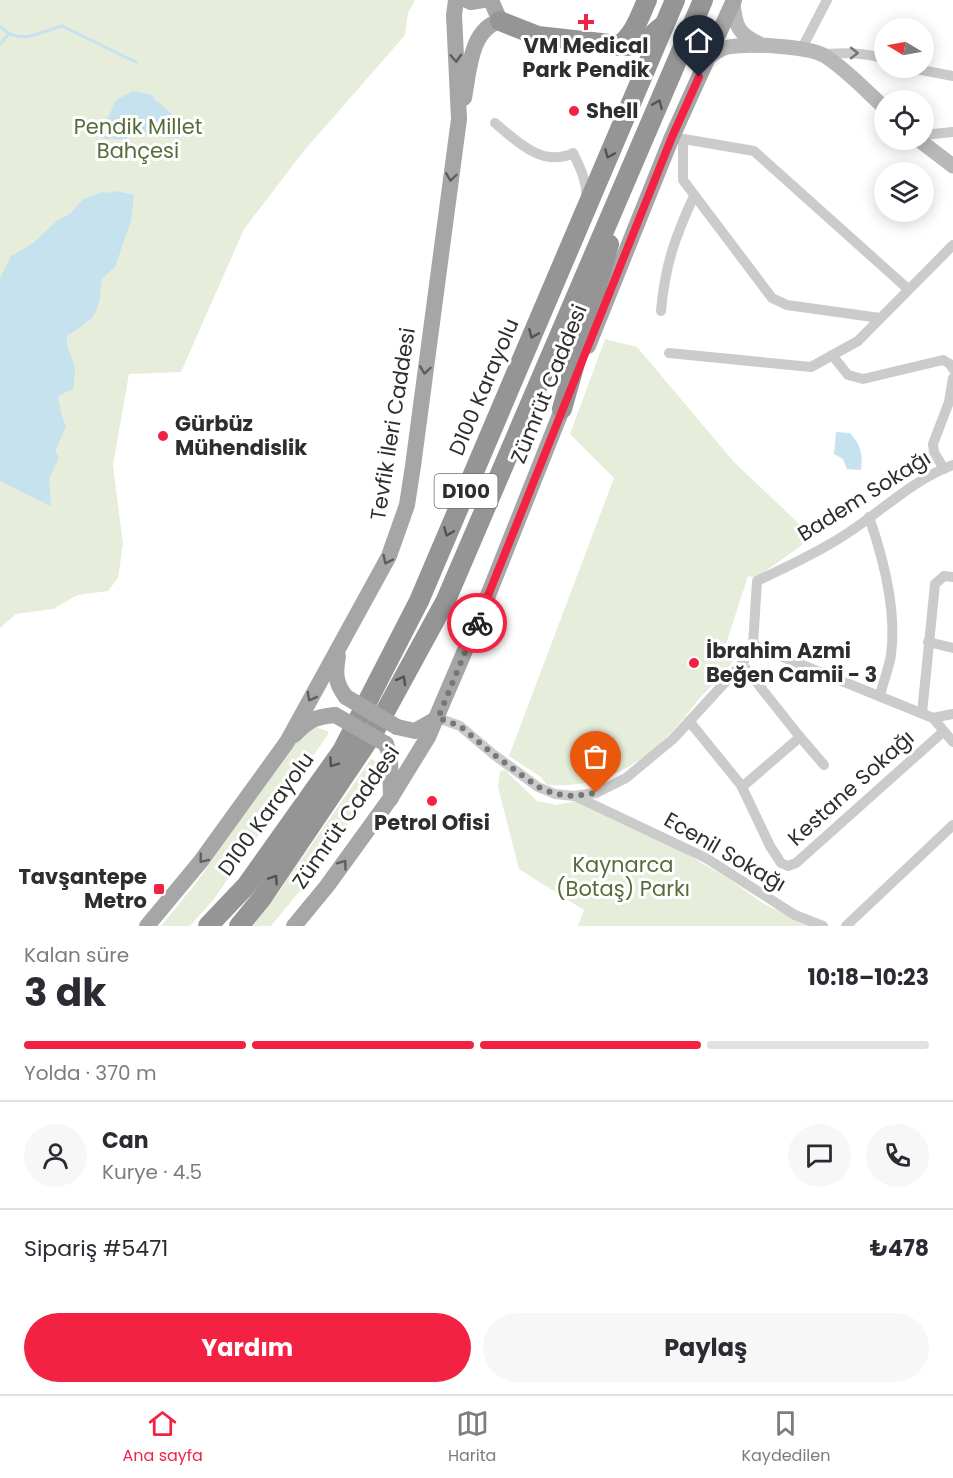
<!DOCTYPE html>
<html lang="tr">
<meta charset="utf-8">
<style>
:root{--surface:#fff;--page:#f7f7f7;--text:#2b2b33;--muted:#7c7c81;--line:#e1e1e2;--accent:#f32243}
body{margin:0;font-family:Poppins,sans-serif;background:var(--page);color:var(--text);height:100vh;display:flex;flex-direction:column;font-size:22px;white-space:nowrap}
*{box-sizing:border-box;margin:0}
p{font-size:20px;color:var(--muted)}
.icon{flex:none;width:33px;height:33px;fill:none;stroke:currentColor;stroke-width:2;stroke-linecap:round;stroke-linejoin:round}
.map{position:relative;height:926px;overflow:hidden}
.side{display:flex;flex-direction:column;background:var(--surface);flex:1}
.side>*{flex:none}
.needle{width:39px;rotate:280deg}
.fabs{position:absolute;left:874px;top:18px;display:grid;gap:12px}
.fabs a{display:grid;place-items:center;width:60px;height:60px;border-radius:50%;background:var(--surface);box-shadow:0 3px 15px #0003;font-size:30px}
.pin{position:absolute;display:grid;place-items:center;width:51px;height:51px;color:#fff;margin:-62px -26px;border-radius:50% 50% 50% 0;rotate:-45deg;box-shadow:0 0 6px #0007}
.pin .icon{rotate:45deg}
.courier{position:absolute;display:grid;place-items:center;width:60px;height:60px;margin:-30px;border:4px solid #f32243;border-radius:50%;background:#fff;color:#222;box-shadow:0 2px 8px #0007}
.headline em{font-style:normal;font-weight:700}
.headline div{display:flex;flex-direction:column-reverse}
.headline{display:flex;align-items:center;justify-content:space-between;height:102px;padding:0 24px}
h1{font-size:39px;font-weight:700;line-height:45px}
.bar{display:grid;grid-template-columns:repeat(4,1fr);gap:9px 6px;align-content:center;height:72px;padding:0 24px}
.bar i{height:8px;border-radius:4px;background:var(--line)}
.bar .selected{background:var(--accent)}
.bar p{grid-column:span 4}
.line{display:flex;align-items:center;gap:15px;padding:0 24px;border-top:2px solid var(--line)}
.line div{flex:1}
.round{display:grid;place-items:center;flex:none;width:63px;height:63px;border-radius:32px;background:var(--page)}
.action{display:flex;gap:12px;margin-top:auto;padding:12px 24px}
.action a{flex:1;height:69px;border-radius:36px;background:var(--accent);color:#fff;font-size:24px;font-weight:700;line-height:69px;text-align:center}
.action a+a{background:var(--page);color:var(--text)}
.menu{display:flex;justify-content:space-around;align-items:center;height:84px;border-top:2px solid var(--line);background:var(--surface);font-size:16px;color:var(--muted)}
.menu a{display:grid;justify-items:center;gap:3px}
.menu .selected{color:var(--accent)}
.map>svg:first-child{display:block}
.green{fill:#e6eddb}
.water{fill:#c5e2ee}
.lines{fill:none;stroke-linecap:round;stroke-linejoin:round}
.stream{stroke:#c5e2ee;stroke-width:3}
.street{stroke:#cbcbcb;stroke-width:10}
.secondary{stroke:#b8b8b8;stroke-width:15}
.primary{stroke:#a6a6a6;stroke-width:16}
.highway{stroke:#959595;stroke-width:20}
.primary-bridge{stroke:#a6a6a6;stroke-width:16}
.oneway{stroke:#757575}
.oneway2{stroke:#5e5e5e}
.oneway3{stroke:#525252}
.done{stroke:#777;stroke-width:6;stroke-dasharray:0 10.8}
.route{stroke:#f32243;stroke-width:8}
.poi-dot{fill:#f32243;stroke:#fff;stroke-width:2}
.labels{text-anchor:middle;stroke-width:6;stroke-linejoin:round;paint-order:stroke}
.shield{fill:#fff;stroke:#6d6d6d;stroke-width:1.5}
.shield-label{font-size:20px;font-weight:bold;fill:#2e2e2e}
.poi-label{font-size:21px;font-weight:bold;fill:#2e2e2e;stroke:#fff;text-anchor:start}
.park-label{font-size:21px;fill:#556d38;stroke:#fff}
.street-label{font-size:21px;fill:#2e2e2e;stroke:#fff}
</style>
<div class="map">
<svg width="953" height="926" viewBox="0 0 953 926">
<rect width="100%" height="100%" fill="#fff"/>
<g class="green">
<path d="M0 0H415L408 13 405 35 303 152 244 229 181 372 129 374 113 465 123 544 118 578 108 591 78 595 53 609 16 614 0 628Z"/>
<path d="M605 339 637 347 734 462 813 537 756 578 748 576 725 647 739 654C727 670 713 684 699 699 692 707 686 716 679 724 644 764 602 789 547 785L541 777 509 756 614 478 570 434Z"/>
<path d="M313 726 327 731 329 733 214 899 190 926H161L196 883 298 737Z"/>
<path d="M371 759 378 763 379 776 317 870 271 926H251L278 893Z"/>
<path d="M505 770 537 801 556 805 576 801 673 846 729 879 764 904 813 926H578L584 910 519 869 498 787 500 771Z"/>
</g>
<g class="water">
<path d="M133 91 153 95 154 99 178 119 179 138C163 138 145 134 127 134V139C119 141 113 137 105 139L100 134 101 129 107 125 106 117 108 118 116 100Z"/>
<path d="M115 191 134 195 131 221 115 267 102 279C98 316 98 316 67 336 65 349 71 352 74 364 76 372 74 380 73 389L58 396 61 413 66 427 55 451 59 458 49 479 51 506 0 481V279L11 256 32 244 57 221 71 213 83 199 103 192 107 193Z"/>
<path d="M836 432 850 433C861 445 863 454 861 470L847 469 843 459 834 454Z"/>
</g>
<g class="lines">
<g class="stream">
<path d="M0 26C20 47 39 32 62 26L136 62"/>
<path d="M0 44 8 35"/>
</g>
<g class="street">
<path d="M801 50 827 0"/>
<path d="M823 54C845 53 864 52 885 59"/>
<path d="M911 68 953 76"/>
<path d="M495 123C516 141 543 168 573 153 581 169 586 180 587 198"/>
<path d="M924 135 953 132"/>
<path d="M678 138 754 151 908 289"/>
<path d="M683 139V180L772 298 787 305 880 318"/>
<path d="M661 311C665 265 675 237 694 196"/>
<path d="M669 353 811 367 858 341 953 245"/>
<path d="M832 355 848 375 863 379 943 360 950 364 953 369"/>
<path d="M944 469 934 452 933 444 949 402 953 378"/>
<path d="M869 517C884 560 897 610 891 655 889 668 883 682 880 696"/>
<path d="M928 642 953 648"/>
<path d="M753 645 933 718 953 742"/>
<path d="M742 664 800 737 742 787"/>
<path d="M922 713 935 584 944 576 953 577"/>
<path d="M438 718 460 726 493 754 538 787 555 794 574 796 596 793 626 778 673 739 742 664 753 645 757 581C784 568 813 555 840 538 878 515 910 481 953 465"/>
<path d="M933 718 953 714"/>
<path d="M689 721 741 785 770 846 781 863 788 866 796 863 944 731"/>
<path d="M800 737 824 765"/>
<path d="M575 796 706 858 795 915 823 926"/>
<path d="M846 926 953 825"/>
</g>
<g class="secondary">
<path d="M733 2C735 26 738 34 760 44"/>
<path d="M708 58C714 53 720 49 728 47 747 43 809 46 825 56 847 70 866 91 885 108"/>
<path d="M919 140 953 166"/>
</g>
<g class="primary">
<path d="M467 0 471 2 483 0"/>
<path d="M464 98C469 72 470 29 500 21L491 0"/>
<path d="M588 346 672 137 734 0"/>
<path d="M338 656C335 673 335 683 346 697"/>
<path d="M397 727 415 731 438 718"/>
<path d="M294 735C309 720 314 717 335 715"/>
<path d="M386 744 390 756 391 798"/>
<path d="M147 926 201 861 287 742 389 556 407 505 413 466 459 119 454 15 456 0"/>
<path d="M294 926 327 886 390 799 428 737 481 613 567 397"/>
</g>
<g class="highway">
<path d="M500 21 538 36 628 46 643 43 661 27"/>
<path d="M618 46C634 35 639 18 647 0"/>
<path d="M562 409 609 244"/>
<path d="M208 926 246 886 342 751 419 601 675 0"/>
<path d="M239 926 262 898 374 732 446 600 703 0"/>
</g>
<g class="primary-bridge">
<path d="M346 697 397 727"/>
<path d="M335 715 386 744"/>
</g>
</g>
<defs><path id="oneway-chevron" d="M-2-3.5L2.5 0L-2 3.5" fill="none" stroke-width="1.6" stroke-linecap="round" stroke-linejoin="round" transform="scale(1.5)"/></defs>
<use class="oneway" href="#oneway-chevron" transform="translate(854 53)"/>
<g class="oneway2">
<use href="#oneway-chevron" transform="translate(456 58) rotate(87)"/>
<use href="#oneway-chevron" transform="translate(451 177) rotate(98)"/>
<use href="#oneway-chevron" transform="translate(425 370) rotate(98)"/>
<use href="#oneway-chevron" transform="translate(387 560) rotate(115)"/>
<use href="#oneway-chevron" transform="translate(311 697) rotate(118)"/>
<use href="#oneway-chevron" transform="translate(203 859) rotate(128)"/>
<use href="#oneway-chevron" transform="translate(343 864) rotate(-54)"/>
</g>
<g class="oneway3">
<use href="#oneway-chevron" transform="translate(658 104) rotate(-67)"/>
<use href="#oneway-chevron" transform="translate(609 154) rotate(113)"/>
<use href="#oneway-chevron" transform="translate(533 334) rotate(113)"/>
<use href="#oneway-chevron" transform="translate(448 532) rotate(113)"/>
<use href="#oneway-chevron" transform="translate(402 680) rotate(-61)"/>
<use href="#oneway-chevron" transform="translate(333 763) rotate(125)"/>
<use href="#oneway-chevron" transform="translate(274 879) rotate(-56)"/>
</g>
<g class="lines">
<path class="done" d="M477 623 438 718 460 726 493 754 538 787 555 794 574 796 596 793"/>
<path class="route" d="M477 623 672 137 699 77"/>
</g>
<g class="poi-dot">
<path d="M583 13h6v6h6v6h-6v6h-6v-6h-6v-6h6z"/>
<circle cx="574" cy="111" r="6"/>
<circle cx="163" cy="436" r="6"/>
<circle cx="694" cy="663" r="6"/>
<circle cx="432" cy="801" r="6"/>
<rect x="153" y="883" width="12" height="12" rx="3"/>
</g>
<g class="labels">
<rect class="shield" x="434.5" y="474" width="63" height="34" rx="4.5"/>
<g class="shield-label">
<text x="466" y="498">D100</text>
</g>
<g class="poi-label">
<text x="586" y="53" text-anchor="middle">VM Medical<tspan x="586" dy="24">Park Pendik</tspan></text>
<text x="586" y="118">Shell</text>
<text x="175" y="431">Gürbüz<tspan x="175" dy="24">Mühendislik</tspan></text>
<text x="706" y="658">İbrahim Azmi<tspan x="706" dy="24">Beğen Camii - 3</tspan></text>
<text x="432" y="830" text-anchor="middle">Petrol Ofisi</text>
<text x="147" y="884" text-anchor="end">Tavşantepe<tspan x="147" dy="24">Metro</tspan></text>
</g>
<g class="park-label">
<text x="138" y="134">Pendik Millet<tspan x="138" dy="24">Bahçesi</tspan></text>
<text x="623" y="872">Kaynarca<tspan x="623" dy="24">(Botaş) Parkı</tspan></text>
</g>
<g class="street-label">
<text transform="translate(549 384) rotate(-68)" y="7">Zümrüt Caddesi</text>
<text transform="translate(484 387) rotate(-67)" y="7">D100 Karayolu</text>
<text transform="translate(393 424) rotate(-81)" y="7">Tevfik İleri Caddesi</text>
<text transform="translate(864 496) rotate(-32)" y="7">Badem Sokağı</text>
<text transform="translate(851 788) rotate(-42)" y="7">Kestane Sokağı</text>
<text transform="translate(266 814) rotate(-54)" y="7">D100 Karayolu</text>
<text transform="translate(346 817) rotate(-55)" y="7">Zümrüt Caddesi</text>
<text transform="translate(725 852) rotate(30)" y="7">Ecenil Sokağı</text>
</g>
</g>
</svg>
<div class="fabs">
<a><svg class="needle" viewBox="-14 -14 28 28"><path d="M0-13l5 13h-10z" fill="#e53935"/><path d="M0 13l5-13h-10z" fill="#7c7c81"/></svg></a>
<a><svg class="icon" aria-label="locate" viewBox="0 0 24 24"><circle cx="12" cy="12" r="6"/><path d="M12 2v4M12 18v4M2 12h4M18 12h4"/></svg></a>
<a><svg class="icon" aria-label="layers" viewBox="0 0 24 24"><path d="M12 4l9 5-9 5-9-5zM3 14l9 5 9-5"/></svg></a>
</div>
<div class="pin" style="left:596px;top:793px;background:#ea580c"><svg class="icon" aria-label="bag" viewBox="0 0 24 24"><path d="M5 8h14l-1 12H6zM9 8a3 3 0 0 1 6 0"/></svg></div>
<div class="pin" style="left:699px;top:77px;background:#1f2937"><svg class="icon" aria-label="home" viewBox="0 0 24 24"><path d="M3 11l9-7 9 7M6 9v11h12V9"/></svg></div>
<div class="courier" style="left:477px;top:623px"><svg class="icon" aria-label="bike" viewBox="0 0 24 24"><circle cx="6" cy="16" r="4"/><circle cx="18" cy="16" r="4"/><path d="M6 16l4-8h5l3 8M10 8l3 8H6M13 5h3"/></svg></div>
</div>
<section class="side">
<div class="headline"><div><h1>3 dk</h1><p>Kalan süre</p></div><em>10:18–10:23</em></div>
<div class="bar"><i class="selected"></i><i class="selected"></i><i class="selected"></i><i></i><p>Yolda · 370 m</p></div>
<div class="line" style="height:108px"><a class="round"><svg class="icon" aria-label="person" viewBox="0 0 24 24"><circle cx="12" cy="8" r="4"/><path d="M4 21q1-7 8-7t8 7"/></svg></a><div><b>Can</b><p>Kurye · 4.5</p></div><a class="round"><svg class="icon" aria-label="chat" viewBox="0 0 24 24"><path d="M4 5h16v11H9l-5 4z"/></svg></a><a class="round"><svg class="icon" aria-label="phone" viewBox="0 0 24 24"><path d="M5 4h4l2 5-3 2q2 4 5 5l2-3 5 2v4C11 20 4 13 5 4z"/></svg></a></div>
<div class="line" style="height:78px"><div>Sipariş #5471</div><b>₺478</b></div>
<div class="action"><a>Yardım</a><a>Paylaş</a></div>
</section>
<nav class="menu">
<a class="selected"><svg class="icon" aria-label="home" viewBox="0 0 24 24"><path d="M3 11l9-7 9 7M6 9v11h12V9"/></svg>Ana sayfa</a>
<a><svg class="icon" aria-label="map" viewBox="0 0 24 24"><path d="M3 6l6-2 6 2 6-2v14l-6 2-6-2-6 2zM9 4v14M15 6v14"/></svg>Harita</a>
<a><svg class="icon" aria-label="saved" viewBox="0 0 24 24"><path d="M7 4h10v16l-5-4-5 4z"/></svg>Kaydedilen</a>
</nav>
